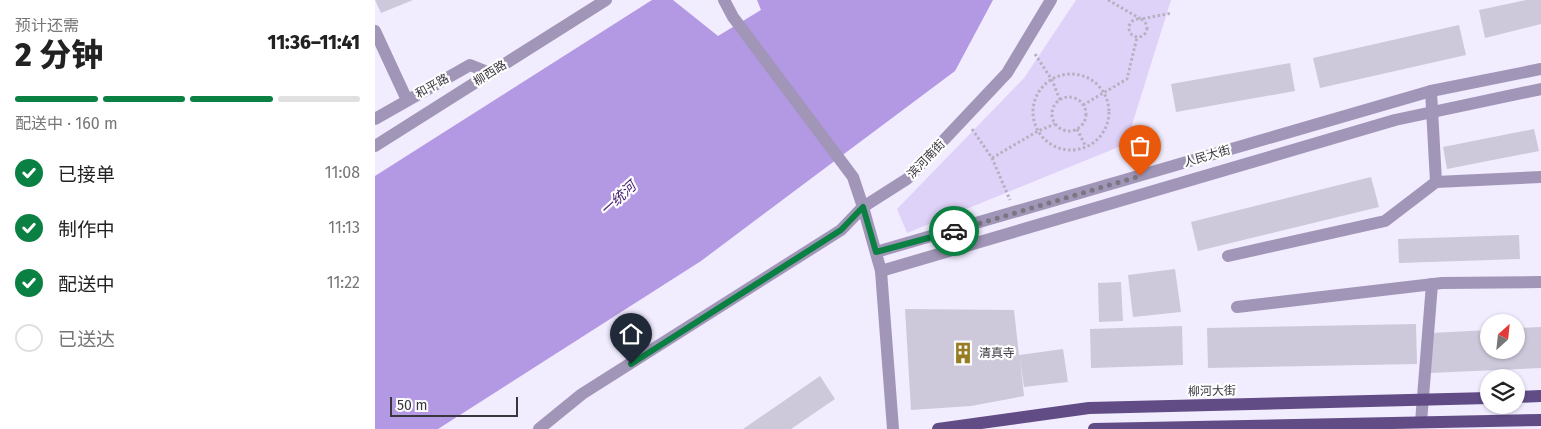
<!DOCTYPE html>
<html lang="zh">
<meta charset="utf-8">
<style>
:root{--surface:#fff;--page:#f6f6f6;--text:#222;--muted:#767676;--line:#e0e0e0;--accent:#0b8043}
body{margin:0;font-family:"Fira Sans","Noto Sans SC",sans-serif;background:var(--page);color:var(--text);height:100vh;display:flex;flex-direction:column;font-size:19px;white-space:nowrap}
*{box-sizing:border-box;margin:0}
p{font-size:16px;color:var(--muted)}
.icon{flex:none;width:28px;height:28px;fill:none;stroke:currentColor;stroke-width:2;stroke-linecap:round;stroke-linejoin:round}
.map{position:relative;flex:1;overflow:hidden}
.details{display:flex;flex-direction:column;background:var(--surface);width:375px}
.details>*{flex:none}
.needle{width:32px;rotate:27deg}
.buttons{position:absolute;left:1105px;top:314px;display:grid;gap:10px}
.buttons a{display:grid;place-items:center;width:45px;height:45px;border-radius:50%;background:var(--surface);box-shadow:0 1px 4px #0004;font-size:25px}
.scale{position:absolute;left:15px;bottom:12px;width:128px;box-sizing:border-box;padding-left:5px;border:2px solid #39363e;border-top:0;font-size:14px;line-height:18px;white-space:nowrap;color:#39363e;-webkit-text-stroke:4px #fdfdfd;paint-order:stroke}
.pin{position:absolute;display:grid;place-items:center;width:42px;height:42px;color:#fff;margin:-51px -21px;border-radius:50% 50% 50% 0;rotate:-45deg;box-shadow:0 0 5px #0007}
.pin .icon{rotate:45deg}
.courier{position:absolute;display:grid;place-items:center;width:50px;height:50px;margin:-25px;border:4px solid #0b8043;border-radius:50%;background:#fff;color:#222;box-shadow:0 1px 6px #0007}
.headline em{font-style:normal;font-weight:800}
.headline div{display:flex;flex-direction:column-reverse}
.headline{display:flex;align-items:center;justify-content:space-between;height:85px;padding:0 15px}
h1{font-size:32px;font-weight:800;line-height:38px}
.bar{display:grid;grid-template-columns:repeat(4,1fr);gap:8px 5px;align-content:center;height:60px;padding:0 15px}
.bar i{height:6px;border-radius:4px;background:var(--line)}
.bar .current{background:var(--accent)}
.bar p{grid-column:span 4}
ol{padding:0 15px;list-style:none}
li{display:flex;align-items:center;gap:15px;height:55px}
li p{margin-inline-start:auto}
li .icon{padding:5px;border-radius:50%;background:var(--accent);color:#fff;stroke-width:4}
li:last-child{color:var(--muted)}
li i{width:28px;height:28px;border:2px solid var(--line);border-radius:50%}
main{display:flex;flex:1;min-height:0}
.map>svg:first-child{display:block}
.green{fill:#dfd2f8}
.water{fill:#b398e3}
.building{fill:#cec8db}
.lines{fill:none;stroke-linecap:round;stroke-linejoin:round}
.path{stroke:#b6b1c0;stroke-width:3;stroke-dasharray:2.5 2.5;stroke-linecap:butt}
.minor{stroke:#a196b7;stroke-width:12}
.major{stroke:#614c85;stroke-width:12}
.done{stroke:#7a7682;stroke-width:5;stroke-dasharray:0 9}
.route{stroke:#0b8043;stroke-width:6}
.labels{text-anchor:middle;stroke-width:4.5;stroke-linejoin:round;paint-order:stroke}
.street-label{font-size:12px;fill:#39363e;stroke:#fdfdfd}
.poi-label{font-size:12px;fill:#39363e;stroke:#fdfdfd;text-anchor:start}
.water-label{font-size:14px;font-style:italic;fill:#441c72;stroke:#fdfdfd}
</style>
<main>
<section class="details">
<div class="headline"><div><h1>2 分钟</h1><p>预计还需</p></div><em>11:36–11:41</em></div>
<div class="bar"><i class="current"></i><i class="current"></i><i class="current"></i><i></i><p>配送中 · 160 m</p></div>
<ol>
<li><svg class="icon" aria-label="check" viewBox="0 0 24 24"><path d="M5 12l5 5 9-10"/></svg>已接单<p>11:08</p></li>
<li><svg class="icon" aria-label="check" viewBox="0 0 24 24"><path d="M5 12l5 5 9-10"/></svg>制作中<p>11:13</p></li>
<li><svg class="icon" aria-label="check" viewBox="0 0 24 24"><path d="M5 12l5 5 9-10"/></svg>配送中<p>11:22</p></li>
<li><i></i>已送达</li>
</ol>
</section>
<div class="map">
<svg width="1166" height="429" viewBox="0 0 1166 429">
<rect width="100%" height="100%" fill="#f2ecff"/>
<path class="green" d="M701 0H796L751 144 532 233 522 209 649 78Z"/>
<path class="water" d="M277 0H298L343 36 386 10 382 0H618L580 71 326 261 63 429H0V176Z"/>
<g class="building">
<path d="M0 0H38L6 13Z"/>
<path d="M1151 0H1166V24L1110 38 1104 10Z"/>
<path d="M1084 25 1091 55 945 88 938 58Z"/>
<path d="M915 63 920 91 801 112 796 84Z"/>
<path d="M1159 129 1164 151 1072 169 1068 147Z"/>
<path d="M996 177 1004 207 823 251 816 222Z"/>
<path d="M1144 235 1145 259 1024 263 1023 239Z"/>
<path d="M800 269 806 312 758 317 753 275Z"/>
<path d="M746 282 748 321 724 322 723 283Z"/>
<path d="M530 309 639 310 644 355 688 349 693 382 649 387 645 359 649 396 596 406 536 410Z"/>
<path d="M1041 324 1042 364 833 368 832 328Z"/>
<path d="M807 326 808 365 716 368 715 329Z"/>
<path d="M1166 327V368L1054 373 1056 333 1114 330V350H1141V328Z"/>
<path d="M445 376 460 399 416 429H368Z"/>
</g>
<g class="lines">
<g class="path">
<path d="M733 0 766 19 797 13"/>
<circle cx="763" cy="28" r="9"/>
<path d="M660 54 677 80 685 100"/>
<circle cx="696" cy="112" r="38"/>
<circle cx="694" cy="114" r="17"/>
<path d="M708 105 752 79 762 37"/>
<path d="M597 129 617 158 635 200"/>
<path d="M702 129 711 147"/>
<path d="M617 158 663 131 680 124"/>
</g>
<g class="minor">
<path d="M349 0 358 17 478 177 488 207 506 271 518 429"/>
<path d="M0 31 32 100"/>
<path d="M1056 91 1061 182 1166 177"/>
<path d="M0 119 95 65 115 73"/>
<path d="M0 146 231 0"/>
<path d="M501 252 1056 91 1166 69"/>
<path d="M853 256 1010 221 1061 182"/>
<path d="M506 271 1020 120 1166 89"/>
<path d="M862 307 1067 283 1166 282"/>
<path d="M1046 422 1057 284"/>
<path d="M164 429 207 394 466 230 488 207 532 179 632 73 676 0"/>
</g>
<g class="major">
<path d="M1141 397 1166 396"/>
<path d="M563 429 714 408 1114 398"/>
<path d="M719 429 1166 420"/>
</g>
</g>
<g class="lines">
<path class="done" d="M579 231 765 176"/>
<path class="route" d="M256 364 466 230 488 207 501 252 579 231"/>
</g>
<defs>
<g id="building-bare" transform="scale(1.725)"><path d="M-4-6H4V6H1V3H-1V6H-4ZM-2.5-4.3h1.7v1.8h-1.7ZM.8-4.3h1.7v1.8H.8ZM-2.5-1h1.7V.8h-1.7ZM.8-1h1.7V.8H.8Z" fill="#987c24" stroke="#fdfdfd" stroke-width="2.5" paint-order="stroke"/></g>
</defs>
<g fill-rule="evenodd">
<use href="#building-bare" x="588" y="353"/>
</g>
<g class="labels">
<g class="street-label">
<text transform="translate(115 73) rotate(-32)" y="4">柳西路</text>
<text transform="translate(57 86) rotate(-29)" y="4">和平路</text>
<text transform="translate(832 156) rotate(-16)" y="4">人民大街</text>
<text transform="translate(551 159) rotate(-46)" y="4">滨河南街</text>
<text transform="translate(837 391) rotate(-1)" y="4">柳河大街</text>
</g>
<g class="poi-label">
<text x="604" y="357">清真寺</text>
</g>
<g class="water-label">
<text transform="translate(243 198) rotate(-42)" y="5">一统河</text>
</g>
</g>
</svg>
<div class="buttons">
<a><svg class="needle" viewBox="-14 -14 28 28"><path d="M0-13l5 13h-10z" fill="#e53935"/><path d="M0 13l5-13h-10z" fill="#767676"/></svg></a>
<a><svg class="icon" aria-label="layers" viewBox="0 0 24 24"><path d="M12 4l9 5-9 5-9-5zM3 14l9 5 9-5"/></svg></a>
</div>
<div class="scale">50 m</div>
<div class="pin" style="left:765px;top:176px;background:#ea580c"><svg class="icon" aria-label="bag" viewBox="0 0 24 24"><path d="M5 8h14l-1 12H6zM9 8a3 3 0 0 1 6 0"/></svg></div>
<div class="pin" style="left:256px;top:364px;background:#1f2937"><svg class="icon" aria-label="home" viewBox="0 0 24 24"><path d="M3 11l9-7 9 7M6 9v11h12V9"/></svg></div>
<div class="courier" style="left:579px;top:231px"><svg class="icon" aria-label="car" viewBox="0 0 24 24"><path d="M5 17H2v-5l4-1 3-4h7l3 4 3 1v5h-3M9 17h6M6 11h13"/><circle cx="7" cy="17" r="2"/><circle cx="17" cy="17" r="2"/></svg></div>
</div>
</main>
